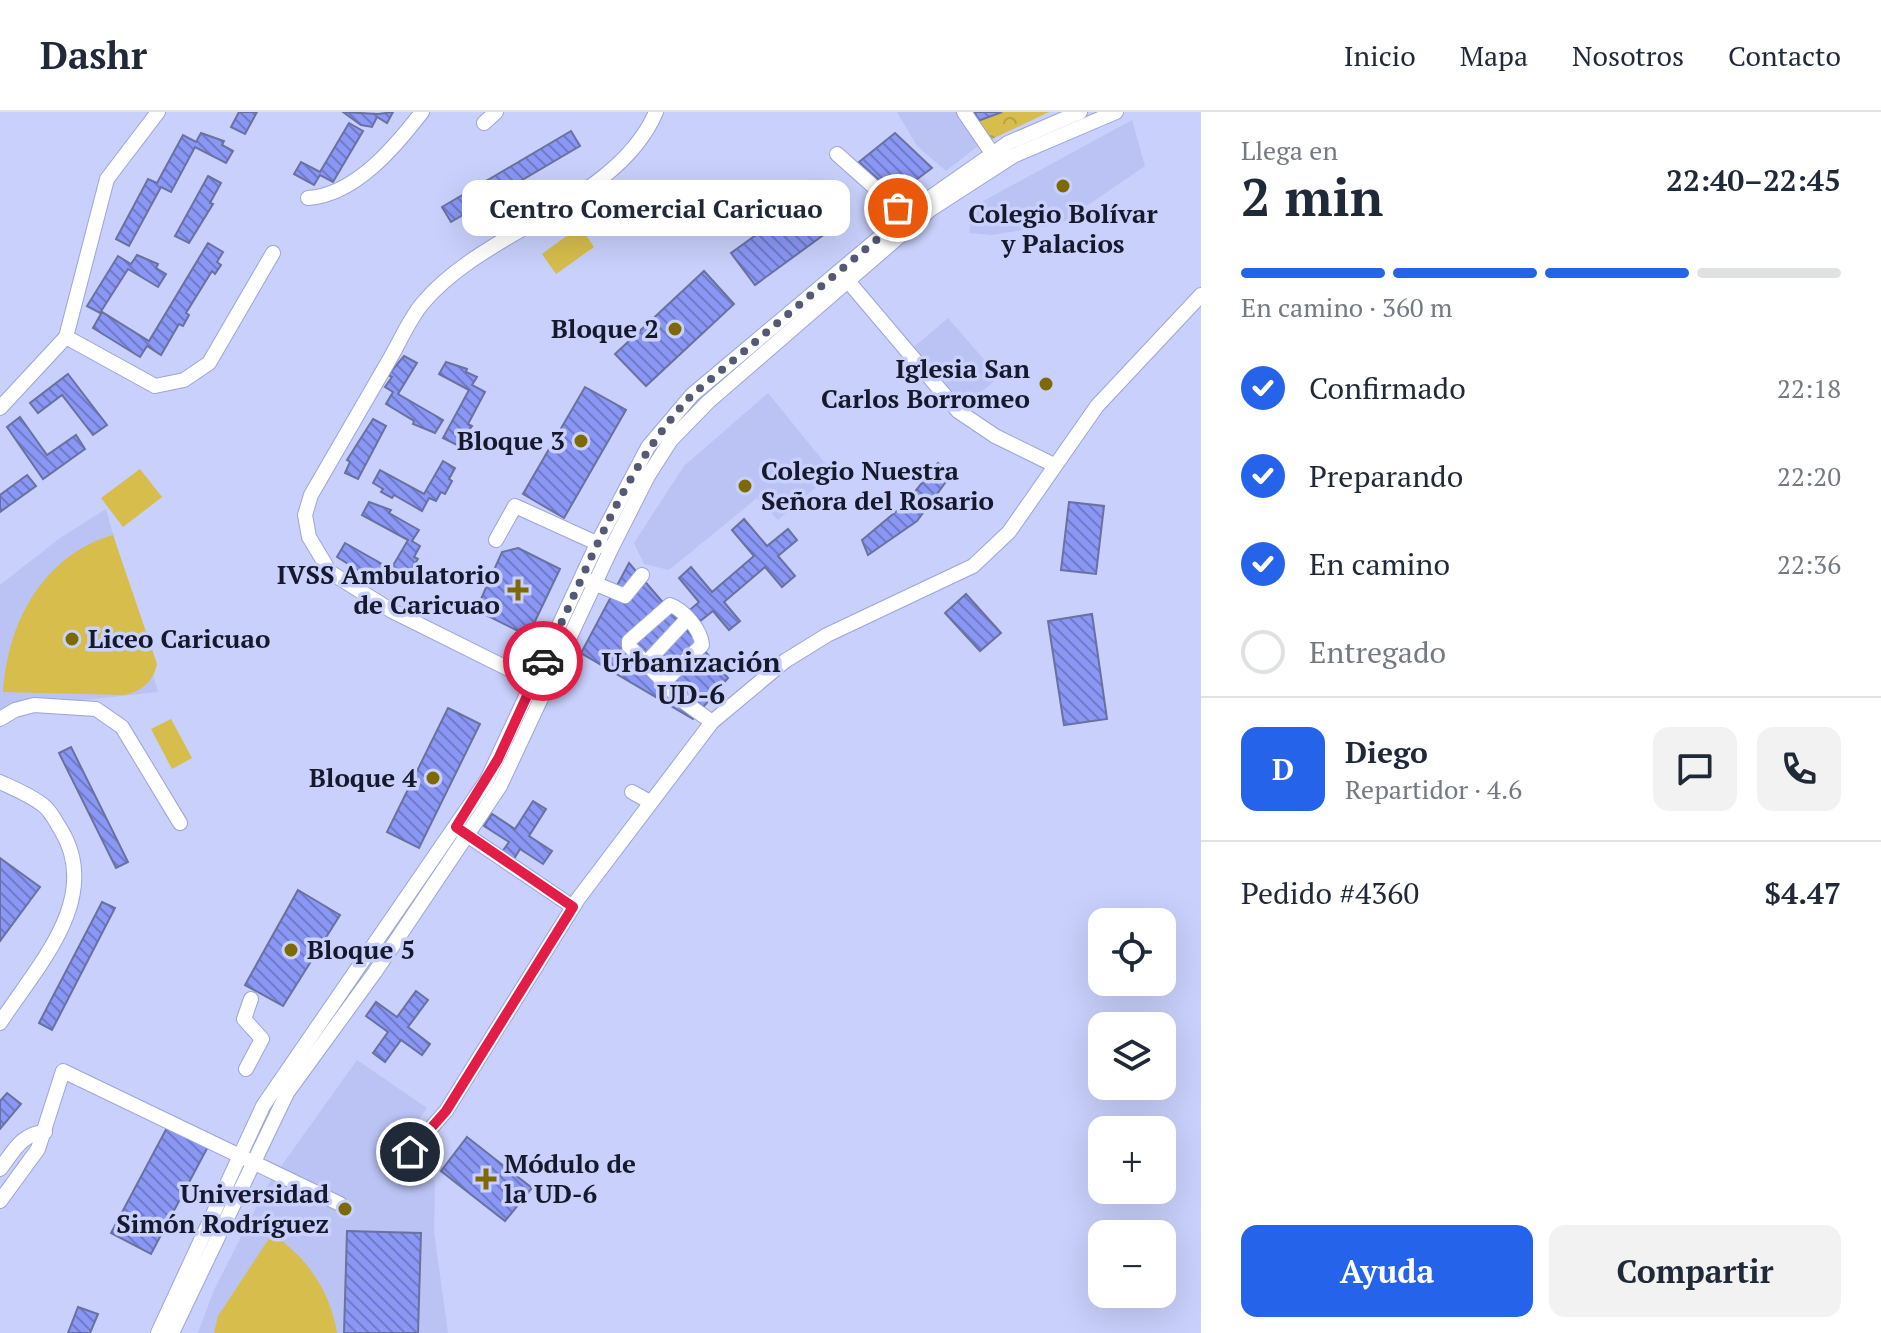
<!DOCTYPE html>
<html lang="es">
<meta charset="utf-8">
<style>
:root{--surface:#fff;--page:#f2f2f3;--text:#1f2937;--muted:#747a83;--line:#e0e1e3;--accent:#2563eb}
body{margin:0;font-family:"PT Serif",serif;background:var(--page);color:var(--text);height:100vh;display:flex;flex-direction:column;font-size:30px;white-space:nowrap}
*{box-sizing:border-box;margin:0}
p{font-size:26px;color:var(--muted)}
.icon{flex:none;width:44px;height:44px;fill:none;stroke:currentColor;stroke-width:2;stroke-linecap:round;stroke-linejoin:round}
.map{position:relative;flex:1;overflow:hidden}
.side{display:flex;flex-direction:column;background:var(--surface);width:680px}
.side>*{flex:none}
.tools{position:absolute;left:1088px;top:796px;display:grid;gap:16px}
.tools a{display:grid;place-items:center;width:88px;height:88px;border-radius:16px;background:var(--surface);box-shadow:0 8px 32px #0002;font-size:40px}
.pin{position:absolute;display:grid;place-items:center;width:68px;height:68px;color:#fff;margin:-34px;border:4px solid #fff;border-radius:50%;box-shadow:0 2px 8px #0007}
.courier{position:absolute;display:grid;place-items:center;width:80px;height:80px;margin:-40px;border:6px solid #e11d48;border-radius:50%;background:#fff;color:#222;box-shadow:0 2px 10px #0007}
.bubble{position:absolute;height:56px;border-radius:16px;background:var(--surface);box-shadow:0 8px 32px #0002;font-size:26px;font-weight:700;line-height:56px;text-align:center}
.summary em{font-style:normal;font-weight:700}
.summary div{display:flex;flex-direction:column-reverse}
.summary{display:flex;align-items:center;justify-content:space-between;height:136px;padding:0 40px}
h1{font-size:52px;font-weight:700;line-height:60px}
.bar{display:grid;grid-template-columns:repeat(4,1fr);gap:12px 8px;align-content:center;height:96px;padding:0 40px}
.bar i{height:10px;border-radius:6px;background:var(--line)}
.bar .active{background:var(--accent)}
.bar p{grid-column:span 4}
.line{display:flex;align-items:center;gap:20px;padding:0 40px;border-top:2px solid var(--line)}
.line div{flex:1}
.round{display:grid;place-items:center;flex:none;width:84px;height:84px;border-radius:16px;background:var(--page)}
ol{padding:0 40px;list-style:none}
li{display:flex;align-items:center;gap:24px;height:88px}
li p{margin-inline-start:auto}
li .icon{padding:8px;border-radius:50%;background:var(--accent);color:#fff;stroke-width:4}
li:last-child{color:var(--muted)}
li i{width:44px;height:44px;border:4px solid var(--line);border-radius:50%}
.primary-button{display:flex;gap:16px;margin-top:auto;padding:16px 40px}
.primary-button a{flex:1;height:92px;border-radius:16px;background:var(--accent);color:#fff;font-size:32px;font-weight:700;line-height:92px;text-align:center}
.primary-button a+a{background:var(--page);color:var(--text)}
header{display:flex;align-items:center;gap:48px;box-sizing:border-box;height:112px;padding:0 40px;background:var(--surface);border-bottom:2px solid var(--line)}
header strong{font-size:38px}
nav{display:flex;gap:44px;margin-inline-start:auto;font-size:28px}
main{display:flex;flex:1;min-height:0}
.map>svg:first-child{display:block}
.built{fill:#bac3f3}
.grass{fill:#d6bd4c}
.forest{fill:url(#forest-crowns)}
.building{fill:url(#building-back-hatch);stroke:#6971a1;stroke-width:2}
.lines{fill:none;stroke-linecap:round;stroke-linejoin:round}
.minor-casing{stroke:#9ca5d8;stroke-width:16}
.minor{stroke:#fff;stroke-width:14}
.done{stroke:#545974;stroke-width:8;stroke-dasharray:0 14.4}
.route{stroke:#e11d48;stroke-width:10}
.poi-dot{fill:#7d6a02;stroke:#c8d0fb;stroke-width:3}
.labels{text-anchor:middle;stroke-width:7;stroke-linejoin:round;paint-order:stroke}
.poi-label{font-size:26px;font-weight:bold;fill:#16192c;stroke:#c8d0fb;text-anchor:end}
.neighbourhood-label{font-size:28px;font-weight:bold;fill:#16192c;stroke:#c8d0fb}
</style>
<header>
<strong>Dashr</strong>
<nav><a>Inicio</a><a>Mapa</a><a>Nosotros</a><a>Contacto</a></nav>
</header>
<main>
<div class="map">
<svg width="1201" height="1221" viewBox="0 0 1201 1221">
<defs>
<pattern id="forest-crowns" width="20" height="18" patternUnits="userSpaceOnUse" patternTransform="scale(2)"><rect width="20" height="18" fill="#d6bd4c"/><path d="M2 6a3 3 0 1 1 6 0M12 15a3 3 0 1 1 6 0" fill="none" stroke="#b7a243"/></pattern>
<pattern id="building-back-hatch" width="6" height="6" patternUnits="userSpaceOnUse" patternTransform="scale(2)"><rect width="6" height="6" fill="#8a97f4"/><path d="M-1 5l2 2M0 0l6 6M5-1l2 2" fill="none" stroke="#707ac6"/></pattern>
</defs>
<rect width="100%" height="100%" fill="#c8d0fb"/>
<g class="built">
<path d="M897 0H957L983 30 946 59 917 34Z"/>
<path d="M1132 8 1145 54 1060 112 992 123 969 121 974 94Z"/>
<path d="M948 206 999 265 965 294 914 235Z"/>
<path d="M768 281 833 361 778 408 757 386 669 458 644 452 634 431 684 354Z"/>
<path d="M106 397 158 580 0 597V473L60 426Z"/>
<path d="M357 948 427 996 391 1045 435 1068 434 1120 448 1221H198L214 1178 267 1074Z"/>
</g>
<g class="grass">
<path d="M580 114 594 135 556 162 542 142Z"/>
<path d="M140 357 162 385 123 415 101 386Z"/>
<path d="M113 423 157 552C153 570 142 579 124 583L3 580C7 511 43 443 113 423Z"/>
<path d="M171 607 192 646 172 657 151 617Z"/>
<path d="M272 1122C307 1145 330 1179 337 1221H214L218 1204Z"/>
</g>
<path class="forest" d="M967 0H1049L990 28Z"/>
<g class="building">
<path d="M239 0H257L245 22 231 15Z"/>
<path d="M343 0 378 2 393 0 387 11 377 5 372 15 361 13Z"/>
<path d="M975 0H1002L978 9Z"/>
<path d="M349 11 363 19 333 70 320 63 314 73 294 62 301 50 320 60Z"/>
<path d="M571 19 580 34 451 110 442 95Z"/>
<path d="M201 21 224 29 222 33 233 39 226 51 195 35 171 80 161 75 129 134 116 127 148 67 157 71 183 23 196 30Z"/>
<path d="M895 21 932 56 896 83 859 50Z"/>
<path d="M208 64 221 71 210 91 213 92 189 131 175 124Z"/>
<path d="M810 84 833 116 755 173 731 141Z"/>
<path d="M208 131 223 140 217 150 221 153 215 162 212 159 186 201 189 203 183 214 179 212 161 243 147 234 140 245 93 216 102 200 149 229Z"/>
<path d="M137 143 158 152 156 156 166 162 158 175 128 157 100 201 87 194 118 144 131 152Z"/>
<path d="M704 159 734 192 646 274 615 242Z"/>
<path d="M404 244 417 251 398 282 443 308 435 321 413 312 414 309 386 292 393 280 385 275 392 265 388 263Z"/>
<path d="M446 250 467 257 466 260 477 265 472 273 485 280 468 312 472 314 457 333 443 326 469 278 439 262Z"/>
<path d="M68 262 107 313 93 323 62 283 38 301 30 291Z"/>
<path d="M585 275 626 298 564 406 523 382Z"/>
<path d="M20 305 47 343 76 323 85 337 43 367 7 315Z"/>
<path d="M373 307 386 314 358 367 345 361 350 350 347 348Z"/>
<path d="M443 349 455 356 449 367 452 369 445 382 441 380 436 389 429 386 422 399 394 383 392 386 381 380 383 377 373 371 380 358 424 382Z"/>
<path d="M938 351 951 363 917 409 868 443 862 428 905 392Z"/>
<path d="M27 363 36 374 0 400V383Z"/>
<path d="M369 390 391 398 389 401 419 418 412 429 420 434 414 445 418 447 405 466 392 459 385 471 375 465 374 468 337 445 345 431 391 457 408 428 362 403Z"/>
<path d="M1069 390 1104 394 1096 462 1061 458Z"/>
<path d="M744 407 767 434 788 417 797 428 778 444 795 464 782 475 765 455 724 490 740 509 729 518 713 499 694 514 684 503 699 490 679 466 691 455 712 480 754 444 732 418Z"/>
<path d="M518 436 560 457 528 524 476 498 502 440Z"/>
<path d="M629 451 728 566 693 607 581 541Z"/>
<path d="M966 482 1001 521 980 539 945 501Z"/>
<path d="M1092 502 1107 607 1064 613 1048 509Z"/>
<path d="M448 596 480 612 419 736 387 720Z"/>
<path d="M71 635 128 750 116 756 59 641Z"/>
<path d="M533 689 546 697 529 724 552 739 543 752 520 737 514 747 502 740 509 730 484 714 492 702 515 717Z"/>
<path d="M0 746 40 775 0 829Z"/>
<path d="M298 778 340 803 283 894 245 873Z"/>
<path d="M102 790 115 796 52 918 39 911Z"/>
<path d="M416 879 428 888 408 915 430 932 422 943 401 928 385 950 373 941 388 920 366 904 376 890 397 905Z"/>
<path d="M7 981 21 992 0 1017V989Z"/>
<path d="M170 1010 212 1027 151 1142 111 1121Z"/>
<path d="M467 1025 532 1076 505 1109 441 1059Z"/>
<path d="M347 1119 421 1121 418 1221H344Z"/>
<path d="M78 1195 98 1202 90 1221H68Z"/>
</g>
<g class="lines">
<g class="minor-casing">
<g id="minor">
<path d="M964 0 992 41"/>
<path d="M484 11 496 0"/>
<path d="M837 42 911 108"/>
<path d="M308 86C355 83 395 35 422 0"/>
<path d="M842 162 958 299 995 324 1054 353"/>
<path d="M66 225 155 274 184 268 209 251 273 141"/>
<path d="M0 296 66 225 107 67 158 0"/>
<path d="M496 428 515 394 603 434"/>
<path d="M589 469 625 484 642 463"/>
<path d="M645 552 687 507"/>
<path d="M664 570 702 533C701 518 684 498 670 493L629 529V534L680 587 712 610"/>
<path d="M541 573 392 499 330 460 309 425 305 403 311 383C336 339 362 295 388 250 399 232 408 209 422 192 484 117 617 91 656 0"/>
<path d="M0 607 15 598 34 593 96 597 122 615 180 711"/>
<path d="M0 670C15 677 30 683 43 693 51 699 56 710 61 718 103 787 36 855 0 911"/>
<path d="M632 680 650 690"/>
<path d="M461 719 573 795"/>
<path d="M246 957 262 927 244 907 251 887"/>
<path d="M410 1040 446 999 578 787 712 610 785 549 827 523 973 454 1009 420 1097 294 1201 183"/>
<path d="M0 1057C13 1040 22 1021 45 1020"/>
<path d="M0 1089 38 1037 63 959 340 1092"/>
<path d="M158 1221 263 994 487 668 597 432 648 335 692 283 911 99 1008 31 1080 0"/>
<path d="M172 1221 287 981 375 860 500 674 611 437 648 364 671 328 708 290 931 97 1013 44 1116 0"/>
</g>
</g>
<use href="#minor" class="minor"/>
</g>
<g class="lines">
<path class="done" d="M543 549C589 458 620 359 692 283L906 103 898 96"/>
<path class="route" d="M410 1040 446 999 573 795 456 715 498 647 543 549"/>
</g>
<g class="poi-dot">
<circle cx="1063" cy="74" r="8"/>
<circle cx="675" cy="217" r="8"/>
<circle cx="1046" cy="272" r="8"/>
<circle cx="581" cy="329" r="8"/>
<circle cx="745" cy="374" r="8"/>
<path d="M514 466h8v8h8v8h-8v8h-8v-8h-8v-8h8z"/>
<circle cx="72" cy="527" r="8"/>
<circle cx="433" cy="666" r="8"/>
<circle cx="291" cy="838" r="8"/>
<path d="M482 1055h8v8h8v8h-8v8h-8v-8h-8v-8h8z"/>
<circle cx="345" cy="1097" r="8"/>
</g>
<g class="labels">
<g class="poi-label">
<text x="1063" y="111" text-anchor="middle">Colegio Bolívar<tspan x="1063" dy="30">y Palacios</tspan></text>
<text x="659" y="226">Bloque 2</text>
<text x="1030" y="266">Iglesia San<tspan x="1030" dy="30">Carlos Borromeo</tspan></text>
<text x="565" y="338">Bloque 3</text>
<text x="761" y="368" text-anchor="start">Colegio Nuestra<tspan x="761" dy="30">Señora del Rosario</tspan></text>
<text x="500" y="472">IVSS Ambulatorio<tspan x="500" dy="30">de Caricuao</tspan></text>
<text x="88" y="536" text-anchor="start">Liceo Caricuao</text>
<text x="417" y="675">Bloque 4</text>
<text x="307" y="847" text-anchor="start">Bloque 5</text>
<text x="504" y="1061" text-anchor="start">Módulo de<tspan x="504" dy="30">la UD-6</tspan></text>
<text x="329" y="1091">Universidad<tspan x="329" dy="30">Simón Rodríguez</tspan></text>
</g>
<g class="neighbourhood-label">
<text x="691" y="560">Urbanización<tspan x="691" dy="32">UD-6</tspan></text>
</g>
</g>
</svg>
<div class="tools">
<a><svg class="icon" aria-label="locate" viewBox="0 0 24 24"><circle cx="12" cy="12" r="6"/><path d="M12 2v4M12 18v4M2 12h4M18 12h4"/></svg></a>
<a><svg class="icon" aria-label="layers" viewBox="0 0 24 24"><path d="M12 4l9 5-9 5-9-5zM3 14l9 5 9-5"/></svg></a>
<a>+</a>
<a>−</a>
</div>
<div class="pin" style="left:898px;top:96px;background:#ea580c"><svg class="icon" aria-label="bag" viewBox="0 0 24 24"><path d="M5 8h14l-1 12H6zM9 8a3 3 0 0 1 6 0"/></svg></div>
<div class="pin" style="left:410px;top:1040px;background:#1f2937"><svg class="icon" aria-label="home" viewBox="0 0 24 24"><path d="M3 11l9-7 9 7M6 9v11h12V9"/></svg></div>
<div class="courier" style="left:543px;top:549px"><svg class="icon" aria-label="car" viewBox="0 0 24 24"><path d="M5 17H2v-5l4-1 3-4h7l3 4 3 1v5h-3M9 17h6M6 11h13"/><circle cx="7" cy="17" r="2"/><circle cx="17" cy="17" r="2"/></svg></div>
<div class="bubble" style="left:462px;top:68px;width:388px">Centro Comercial Caricuao</div>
</div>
<section class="side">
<div class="summary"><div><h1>2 min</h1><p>Llega en</p></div><em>22:40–22:45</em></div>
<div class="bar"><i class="active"></i><i class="active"></i><i class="active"></i><i></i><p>En camino · 360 m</p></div>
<ol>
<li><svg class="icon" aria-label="check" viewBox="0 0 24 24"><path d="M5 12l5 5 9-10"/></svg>Confirmado<p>22:18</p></li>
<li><svg class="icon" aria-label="check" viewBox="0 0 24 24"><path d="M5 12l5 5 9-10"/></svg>Preparando<p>22:20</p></li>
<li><svg class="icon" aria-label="check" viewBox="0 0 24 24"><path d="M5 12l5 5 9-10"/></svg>En camino<p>22:36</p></li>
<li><i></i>Entregado</li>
</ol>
<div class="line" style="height:144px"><b class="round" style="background:var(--accent);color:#fff">D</b><div><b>Diego</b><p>Repartidor · 4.6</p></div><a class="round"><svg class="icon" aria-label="chat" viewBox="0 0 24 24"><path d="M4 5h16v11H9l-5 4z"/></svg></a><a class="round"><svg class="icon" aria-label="phone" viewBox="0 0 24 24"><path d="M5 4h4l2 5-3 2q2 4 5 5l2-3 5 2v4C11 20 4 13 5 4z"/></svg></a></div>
<div class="line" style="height:104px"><div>Pedido #4360</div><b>$4.47</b></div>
<div class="primary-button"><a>Ayuda</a><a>Compartir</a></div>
</section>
</main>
